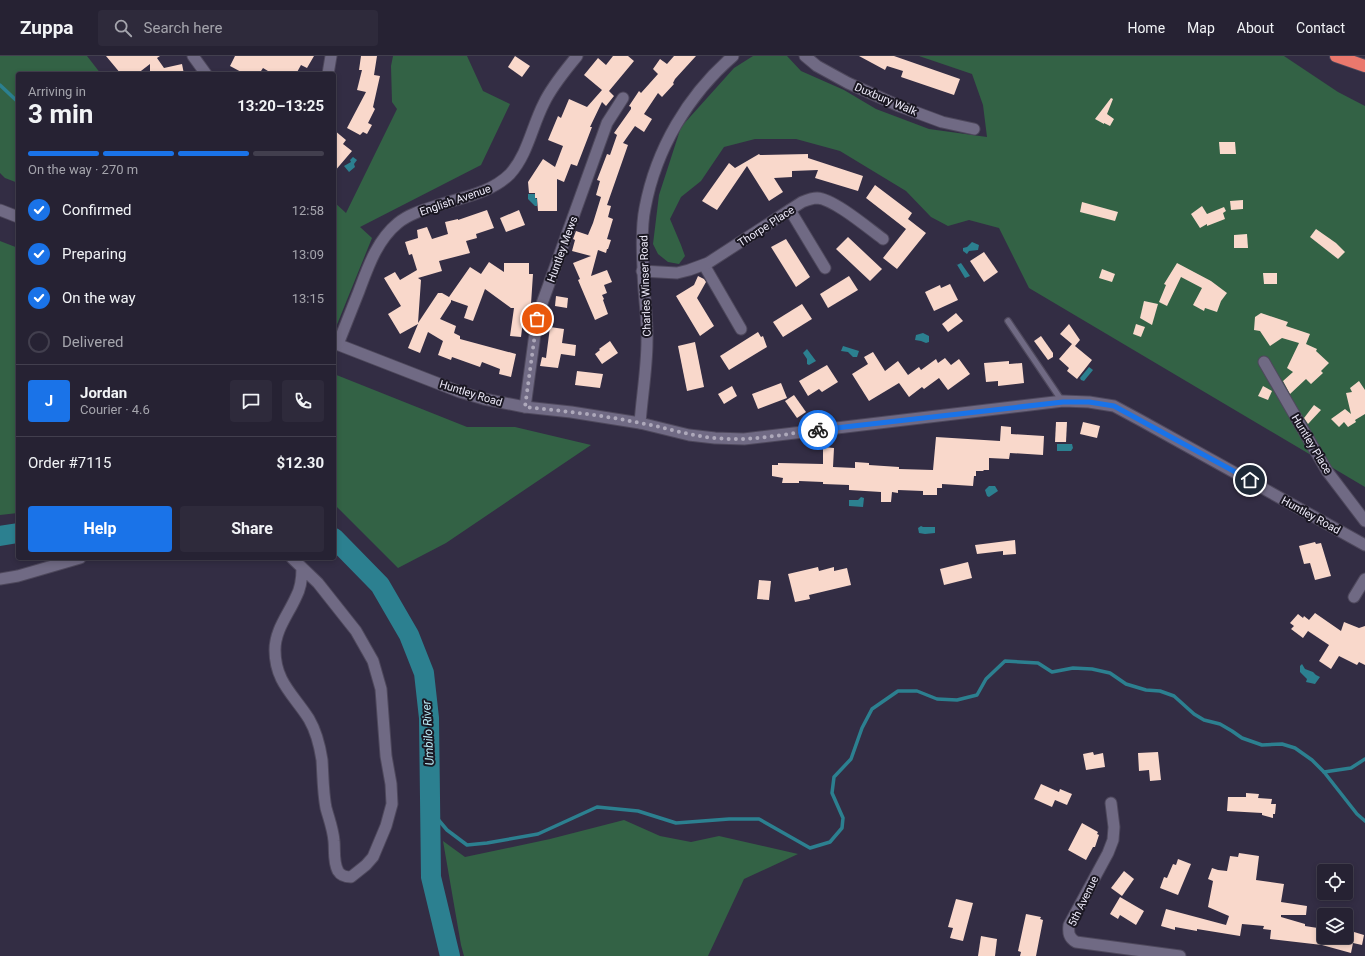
<!DOCTYPE html>
<meta charset="utf-8">
<style>
:root{--surface:#262233;--page:#2e2a3b;--text:#f1f3f6;--muted:#a4a4ac;--line:#423f4e;--accent:#1a73e8}
body{margin:0;font-family:Roboto,sans-serif;background:var(--page);color:var(--text);height:100vh;display:flex;flex-direction:column;font-size:15px;white-space:nowrap}
*{box-sizing:border-box;margin:0}
p{font-size:13px;color:var(--muted)}
.icon{flex:none;width:22px;height:22px;fill:none;stroke:currentColor;stroke-width:2;stroke-linecap:round;stroke-linejoin:round}
.map{position:relative;flex:1;overflow:hidden}
.side{position:absolute;left:16px;top:16px;width:320px;height:488px;display:flex;flex-direction:column;background:var(--surface);border-radius:4px;box-shadow:0 2px 6px #0003,0 0 0 1px var(--line)}
.side>*{flex:none}
.buttons{position:absolute;left:1317px;top:808px;display:grid;gap:8px}
.buttons a{display:grid;place-items:center;width:36px;height:36px;border-radius:4px;background:var(--surface);box-shadow:0 2px 6px #0003,0 0 0 1px var(--line);font-size:20px}
.pin{position:absolute;display:grid;place-items:center;width:34px;height:34px;color:#fff;margin:-17px;border:2px solid #fff;border-radius:50%;box-shadow:0 1px 4px #0007}
.courier{position:absolute;display:grid;place-items:center;width:40px;height:40px;margin:-20px;border:3px solid #1a73e8;border-radius:50%;background:#fff;color:#222;box-shadow:0 1px 5px #0007}
.summary em{font-style:normal;font-weight:700}
.summary div{display:flex;flex-direction:column-reverse}
.summary{display:flex;align-items:center;justify-content:space-between;height:68px;padding:0 12px}
h1{font-size:26px;font-weight:700;line-height:30px}
.bar{display:grid;grid-template-columns:repeat(4,1fr);gap:6px 4px;align-content:center;height:48px;padding:0 12px}
.bar i{height:5px;border-radius:3px;background:var(--line)}
.bar .selected{background:var(--accent)}
.bar p{grid-column:span 4}
.line{display:flex;align-items:center;gap:10px;padding:0 12px;border-top:1px solid var(--line)}
.line div{flex:1}
.round{display:grid;place-items:center;flex:none;width:42px;height:42px;border-radius:4px;background:var(--page)}
ol{padding:0 12px;list-style:none}
li{display:flex;align-items:center;gap:12px;height:44px}
li p{margin-inline-start:auto}
li .icon{padding:4px;border-radius:50%;background:var(--accent);color:#fff;stroke-width:4}
li:last-child{color:var(--muted)}
li i{width:22px;height:22px;border:2px solid var(--line);border-radius:50%}
.button{display:flex;gap:8px;margin-top:auto;padding:8px 12px}
.button a{flex:1;height:46px;border-radius:4px;background:var(--accent);color:#fff;font-size:16px;font-weight:700;line-height:46px;text-align:center}
.button a+a{background:var(--page);color:var(--text)}
header{display:flex;align-items:center;gap:24px;box-sizing:border-box;height:56px;padding:0 20px;background:var(--surface);border-bottom:1px solid var(--line)}
header strong{font-size:19px}
nav{display:flex;gap:22px;margin-inline-start:auto;font-size:14px}
.search{width:280px;height:36px;background:var(--page);display:flex;align-items:center;gap:10px;box-sizing:border-box;padding:0 14px;border-radius:4px;color:var(--muted);font-size:15px}
.map>svg:first-child{display:block}
.green{fill:#336245}
.water{fill:#2c8090}
.lines{fill:none;stroke-linecap:round;stroke-linejoin:round}
.stream{stroke:#2c8090;stroke-width:3.5}
.river{stroke:#2c8090;stroke-width:20}
.building{fill:#f9d8cb}
.service-casing{stroke:#4e485c;stroke-width:8}
.minor-casing{stroke:#4e485c;stroke-width:13}
.motorway-casing{stroke:#4e485c;stroke-width:14}
.service{stroke:#706a84;stroke-width:5.5}
.minor{stroke:#706a84;stroke-width:11}
.motorway{stroke:#ea786d;stroke-width:12}
.done{stroke:#ada8ba;stroke-width:4;stroke-dasharray:0 7.2}
.route{stroke:#1a73e8;stroke-width:5}
.labels{text-anchor:middle;stroke-width:4;stroke-linejoin:round;paint-order:stroke}
.street-label{font-size:11px;fill:#eeebfa;stroke:#1a1722}
.water-label{font-size:12px;font-style:italic;fill:#baecf7;stroke:#1a1722}
</style>
<header>
<strong>Zuppa</strong>
<div class="search"><svg class="icon" aria-label="search" viewBox="0 0 24 24"><circle cx="10" cy="10" r="6"/><path d="M15 15l6 6"/></svg>Search here</div>
<nav><a>Home</a><a>Map</a><a>About</a><a>Contact</a></nav>
</header>
<div class="map">
<svg width="1365" height="900" viewBox="0 0 1365 900">
<rect width="100%" height="100%" fill="#332d44"/>
<g class="green">
<path d="M0 0H87L101 18H18V127L5 122 0 117Z"/>
<path d="M393 0H467L483 35 510 48 481 109 360 171 372 182 334 276V146L346 157 397 53 392 46 391 10Z"/>
<path d="M753 0H787L801 15 844 34 876 53 929 73 987 81 983 49 972 18 919 0H1284L1338 36 1365 50V431L1029 232 999 172 969 164 948 170 931 161 906 135 840 95 796 83H755L724 91 701 125 681 141 670 163 681 189 685 200 679 208 668 206 658 198 653 188 659 139 681 71 734 12Z"/>
<path d="M0 185 18 192V457L0 459Z"/>
<path d="M334 318 467 371H515L591 389 446 487 398 512 334 448Z"/>
<path d="M624 764 660 780 691 786 719 780 798 798 744 823 708 900H464L461 889 443 785 465 801 550 783Z"/>
</g>
<g class="water">
<path d="M353 101 357 104 354 108 355 111 349 116 344 110 351 106 350 104Z"/>
<path d="M528 138H535V142L537 143V150H535L528 143Z"/>
<path d="M972 186 979 189 978 194 969 195 967 198 963 195V192L967 191Z"/>
<path d="M956 207 957 209 961 207 970 220 965 222Z"/>
<path d="M923 277 929 280V286L926 287 921 285 915 284 916 279Z"/>
<path d="M843 290 859 295 857 301H853L848 296 841 295Z"/>
<path d="M807 293 816 305 809 309 807 308V303L803 297Z"/>
<path d="M1089 311 1093 314 1084 325 1081 324 1080 322Z"/>
<path d="M1057 388H1072L1073 392 1071 395H1057Z"/>
<path d="M989 430H995L998 435 989 441 987 440 985 434Z"/>
<path d="M861 441 864 442 863 451 849 450V444H858Z"/>
<path d="M921 470 923 471H935V477L925 478 919 477 918 472Z"/>
<path d="M1302 608 1305 613 1313 616 1316 619 1320 621 1315 628 1306 626 1307 623 1300 616V610Z"/>
</g>
<g class="lines">
<g class="stream">
<path d="M0 29 18 46"/>
<path d="M1324 716 1351 712 1365 703"/>
<path d="M431 755 447 774 467 789 487 787 538 778 597 751 638 755 676 767 729 763H759L810 792 830 786 842 772 843 762 832 737 834 721 851 703 862 672 872 653 898 635H917L937 643 957 644 977 639 986 623 1005 605 1038 607 1052 616 1073 612 1092 613 1110 617 1126 628 1146 634 1160 635 1174 640 1194 658 1204 664 1220 668 1232 675 1242 682 1262 689 1282 688 1295 692 1312 704 1324 716 1357 758 1365 765"/>
</g>
<g class="river">
<path d="M0 480 18 477"/>
<path d="M334 482 380 529 409 579 424 617 429 662 431 821 450 900"/>
</g>
</g>
<g class="building">
<path d="M106 0H160L157 2 164 12 182 8 184 18H150V8L137 18H121Z"/>
<path d="M235 0H314L307 12 301 9 296 18H273L263 12 259 18H245L230 10Z"/>
<path d="M361 0H377L374 19 380 20 373 51 375 53 368 67 372 69 367 78 363 76 360 79 347 72 366 36 357 34 362 14H359Z"/>
<path d="M515 0 530 10 522 21 508 11Z"/>
<path d="M613 0H628L634 5 609 35 614 40 606 50 602 46 590 71H592L577 110 571 108 564 126 557 123V155H538L537 142H535V137H529L528 126 543 103 555 111 563 90 548 84 558 60 561 62 569 43 587 51 602 34 584 19 598 2 606 9Z"/>
<path d="M674 0H696L675 23 673 27 674 28 662 41 658 37 644 58 652 63 644 76 635 70 623 87 628 89 607 149 611 150 608 161 613 163 607 183 611 184 608 193H607L606 197 598 194 591 220 607 214 612 226 604 229 607 237 602 239 604 243 603 244 608 258 595 264 578 224 580 223 573 207 591 200 572 195 575 184 573 183 576 175 588 179 593 167 601 141 596 139 600 125 597 124 607 98 610 99 617 79 614 77 631 53V51L629 50 639 35 641 37 658 18 653 13 660 3 667 8Z"/>
<path d="M859 0H894L960 23 954 39 901 21 903 15 887 10 885 14Z"/>
<path d="M1111 42 1113 43 1107 58 1114 63 1110 70 1104 67V68L1095 63Z"/>
<path d="M334 74 346 84 343 88 352 95 334 116Z"/>
<path d="M1219 86H1235L1236 98H1220Z"/>
<path d="M759 98 760 99 808 98V102L863 120 858 135 815 122 818 114 792 115V121L774 122 783 136 769 145 747 110 717 154 702 145 729 107 735 112Z"/>
<path d="M875 129 912 157 908 163 926 177 897 213 883 202 906 173 866 142Z"/>
<path d="M1243 144V153L1231 154 1230 145Z"/>
<path d="M1082 146 1118 156 1115 165 1080 156Z"/>
<path d="M1202 150 1207 158 1224 151 1226 155 1223 157 1225 163 1207 170V168L1200 172 1191 158Z"/>
<path d="M487 154 494 172 476 178 477 182 466 185 470 197 439 205 442 215 418 222 421 224 418 267 438 237H442L449 241 470 211 481 218 489 206 504 216V207H529V218H533L531 248H529L528 257H524L521 281 510 280 514 252H511L485 233 473 265 464 262 468 250 451 244V246L440 263 456 270 454 277 460 280V283L516 298 511 321 499 318 500 313 482 306 480 311 452 301 451 304 438 299 443 285 428 276 420 297 408 292 418 268 400 278 388 258 401 250 384 222 395 216 400 224 417 214 412 198 409 199 405 186 418 182 417 174 427 171 432 183 448 178 445 166 458 163V164Z"/>
<path d="M519 154 525 169 506 176 500 162Z"/>
<path d="M1316 173 1336 187 1345 196 1338 203 1310 181Z"/>
<path d="M1247 178 1248 192H1234V179Z"/>
<path d="M848 181 882 213 870 225 836 193Z"/>
<path d="M786 183 810 221 796 231 771 191Z"/>
<path d="M984 196 998 216 984 226 970 205Z"/>
<path d="M1177 207 1211 225 1227 237 1221 245 1217 256 1205 252 1204 255 1193 249 1202 232 1181 221 1167 250 1159 246 1166 229 1164 228Z"/>
<path d="M1102 213 1115 218 1112 226 1099 222Z"/>
<path d="M1263 217H1277V228H1264Z"/>
<path d="M698 220 704 223 706 226 697 242 714 270 700 280 676 240 694 229Z"/>
<path d="M849 220 858 234 828 252 820 238Z"/>
<path d="M950 228 958 244 934 255 925 236 940 229 941 232Z"/>
<path d="M556 240 568 242 567 252 555 250Z"/>
<path d="M1144 245 1158 248 1152 269 1140 262Z"/>
<path d="M802 248 812 263 783 281 773 266Z"/>
<path d="M956 257 963 265 948 276 942 268Z"/>
<path d="M1261 257 1288 266 1286 270 1310 278 1306 288 1317 293 1316 295 1329 307 1321 315 1323 317 1311 328 1306 323 1290 338 1283 325 1293 316 1287 312 1299 287 1282 282 1270 290 1260 275 1254 274 1255 261Z"/>
<path d="M1069 268 1080 284 1075 290 1092 304 1077 323 1067 315 1069 312 1059 303 1072 288 1060 278Z"/>
<path d="M1136 268 1145 271 1141 281 1133 278Z"/>
<path d="M550 271 564 273 562 287 576 289 575 300 561 298 558 312 540 310 542 301 546 302Z"/>
<path d="M758 276 761 281 763 280 767 291 729 314 720 300Z"/>
<path d="M1041 280 1053 297V301L1048 304 1034 285Z"/>
<path d="M610 285 618 297 602 308 595 298 600 294 599 293Z"/>
<path d="M695 286 704 331 687 335 678 290Z"/>
<path d="M873 296 885 315 898 305 908 319 919 311 921 314 936 303 938 307 945 302 951 309 959 303 970 318 948 334 939 322 924 333 922 331 909 341 899 327 869 345 852 318 868 308 864 301Z"/>
<path d="M1009 305V308L1022 307 1024 327 998 330V325L986 326 984 307Z"/>
<path d="M827 309 838 326 822 336 819 333 808 340 799 325Z"/>
<path d="M577 315 603 318 600 332 575 329Z"/>
<path d="M1359 325 1365 334V358L1355 364 1356 366 1348 371 1344 366 1339 371 1331 363 1345 353 1351 358 1346 337 1352 336 1350 332Z"/>
<path d="M781 327 787 342 758 353 752 338Z"/>
<path d="M732 330 737 340 724 348 718 338Z"/>
<path d="M1263 330 1272 335 1268 344 1258 340Z"/>
<path d="M794 339 806 356 797 362 785 345Z"/>
<path d="M1314 349 1321 354 1308 368 1304 362Z"/>
<path d="M1056 366H1067L1066 386H1055Z"/>
<path d="M1083 366 1100 370 1097 382 1080 378Z"/>
<path d="M1001 370 1011 371V378L1044 380 1043 399 1010 397 1009 403 989 402V414H984L983 415H976V420H974L973 430 942 428V432H937V439H923V435L898 434V437L892 436 891 446H881V436L849 434V429L823 428V426L799 425V427H782L783 422 772 420V409H778V407L823 408V391L834 392 833 411 855 412V406L869 407V409L899 411V413L933 414 936 381 1000 385Z"/>
<path d="M1015 484 1016 498 1003 499V495L977 498 975 489Z"/>
<path d="M1315 486 1316 488 1321 487 1331 520 1315 524 1310 507 1304 508 1299 490Z"/>
<path d="M968 506 972 522 944 529 940 513Z"/>
<path d="M818 511 819 515 834 511V515L847 512 851 529 809 539 810 543 795 546 788 518Z"/>
<path d="M759 524 771 525 769 544 757 543Z"/>
<path d="M1315 557 1341 575 1344 566 1359 572 1365 570V609L1359 606 1357 609 1339 600 1331 613 1319 605 1329 589 1308 575 1303 582 1291 573 1294 570 1290 567 1298 558 1303 562 1304 560 1309 564Z"/>
<path d="M1093 696 1094 699 1103 697 1105 711 1086 714 1083 698Z"/>
<path d="M1158 696 1161 724 1150 725 1149 714 1139 715 1138 697Z"/>
<path d="M1041 728 1059 736 1060 733 1072 738 1067 749 1055 744 1052 751 1034 743Z"/>
<path d="M1246 737 1259 738 1258 742 1272 743 1271 748H1276L1275 758H1273V762L1262 759V757L1227 755 1228 741H1246Z"/>
<path d="M1082 767 1098 776 1097 778 1099 779 1095 791H1093L1086 804 1068 794Z"/>
<path d="M1239 797 1259 800 1256 824 1284 828 1281 846 1307 850 1306 859H1281V861L1305 868V870L1324 873V881H1353L1354 876 1364 879 1362 889 1353 887 1351 897 1322 889 1270 883 1271 874 1263 873 1264 870 1242 868 1240 880 1197 873V875L1175 871V874L1161 870 1166 853 1226 869 1229 860 1208 851 1213 825 1208 823 1212 812 1218 814 1227 815 1230 800 1238 801Z"/>
<path d="M1178 803 1191 808 1178 839 1160 832 1164 821 1167 822 1173 808 1176 809Z"/>
<path d="M1124 815 1134 823 1122 840 1111 832Z"/>
<path d="M1120 841 1144 855 1136 869 1120 859 1118 863 1110 858Z"/>
<path d="M956 843 973 847 963 885 950 882 953 872 948 871Z"/>
<path d="M1026 858 1041 861 1040 863 1043 864 1036 900H1020L1021 896 1018 895Z"/>
<path d="M981 880 997 883 995 900H978Z"/>
</g>
<g class="lines">
<g class="service-casing">
<path id="service" d="M1008 265 1062 345"/>
</g>
<g class="minor-casing">
<g id="minor">
<path d="M193 0 206 18"/>
<path d="M805 0 817 10 848 27 899 50 942 66 974 73"/>
<path d="M328 18 331 0"/>
<path d="M0 154 18 161"/>
<path d="M790 154 825 212"/>
<path d="M704 209 741 273"/>
<path d="M642 215 677 217 689 214 708 207 802 146C807 144 812 142 817 142 834 143 868 172 883 183"/>
<path d="M334 287 460 336 484 343 525 351 571 356 640 367 689 379 715 382 744 383 1063 345 1089 346 1114 350 1140 364 1365 489"/>
<path d="M338 288C345 270 352 253 359 235 368 211 377 184 398 167 410 157 427 153 442 148 465 141 492 136 510 118 528 98 532 70 544 47 552 30 565 15 577 0"/>
<path d="M1264 306 1327 415 1365 465"/>
<path d="M525 351 537 263 540 253 607 67 623 42"/>
<path d="M640 367C642 340 647 312 647 285 648 261 643 237 643 212 642 193 641 171 645 152 656 93 688 39 733 0"/>
<path d="M292 502 318 527 356 575 373 605 381 633 386 700 391 728 392 748 386 770 373 801 366 809 351 821C346 821 341 820 338 815 333 806 335 794 334 785 333 773 329 763 326 752 323 737 323 720 322 704 320 691 316 675 309 663 294 639 275 626 275 594 275 574 288 559 296 541 301 532 302 522 302 512"/>
<path d="M0 523 18 520 80 502"/>
<path d="M1354 541 1365 523"/>
<path d="M1111 747 1114 771 1113 784 1108 797 1069 869C1068 877 1069 882 1076 886L1180 900"/>
</g>
</g>
<g class="motorway-casing">
<path id="motorway" d="M1336 0 1365 10"/>
</g>
<use href="#service" class="service"/>
<use href="#minor" class="minor"/>
<use href="#motorway" class="motorway"/>
</g>
<g class="lines">
<path class="done" d="M537 263 525 351C563 355 602 359 640 367 665 371 689 380 715 382 749 386 784 378 818 374"/>
<path class="route" d="M818 374 1063 346H1089L1114 350 1250 424"/>
</g>
<g class="labels">
<g class="street-label">
<text transform="translate(886 43) rotate(23)" y="4">Duxbury Walk</text>
<text transform="translate(455 144) rotate(-19)" y="4">English Avenue</text>
<text transform="translate(766 170) rotate(-33)" y="4">Thorpe Place</text>
<text transform="translate(562 193) rotate(-70)" y="4">Huntley Mews</text>
<text transform="translate(645 230) rotate(-92)" y="4">Charles Winser Road</text>
<text transform="translate(471 337) rotate(17)" y="4">Huntley Road</text>
<text transform="translate(1312 388) rotate(59)" y="4">Huntley Place</text>
<text transform="translate(1311 459) rotate(29)" y="4">Huntley Road</text>
<text transform="translate(1083 845) rotate(-64)" y="4">5th Avenue</text>
</g>
<g class="water-label">
<text transform="translate(428 677) rotate(-93)" y="4">Umbilo River</text>
</g>
</g>
</svg>
<div class="buttons">
<a><svg class="icon" aria-label="locate" viewBox="0 0 24 24"><circle cx="12" cy="12" r="6"/><path d="M12 2v4M12 18v4M2 12h4M18 12h4"/></svg></a>
<a><svg class="icon" aria-label="layers" viewBox="0 0 24 24"><path d="M12 4l9 5-9 5-9-5zM3 14l9 5 9-5"/></svg></a>
</div>
<div class="pin" style="left:537px;top:263px;background:#ea580c"><svg class="icon" aria-label="bag" viewBox="0 0 24 24"><path d="M5 8h14l-1 12H6zM9 8a3 3 0 0 1 6 0"/></svg></div>
<div class="pin" style="left:1250px;top:424px;background:#1f2937"><svg class="icon" aria-label="home" viewBox="0 0 24 24"><path d="M3 11l9-7 9 7M6 9v11h12V9"/></svg></div>
<div class="courier" style="left:818px;top:374px"><svg class="icon" aria-label="bike" viewBox="0 0 24 24"><circle cx="6" cy="16" r="4"/><circle cx="18" cy="16" r="4"/><path d="M6 16l4-8h5l3 8M10 8l3 8H6M13 5h3"/></svg></div>
<section class="side">
<div class="summary"><div><h1>3 min</h1><p>Arriving in</p></div><em>13:20–13:25</em></div>
<div class="bar"><i class="selected"></i><i class="selected"></i><i class="selected"></i><i></i><p>On the way · 270 m</p></div>
<ol>
<li><svg class="icon" aria-label="check" viewBox="0 0 24 24"><path d="M5 12l5 5 9-10"/></svg>Confirmed<p>12:58</p></li>
<li><svg class="icon" aria-label="check" viewBox="0 0 24 24"><path d="M5 12l5 5 9-10"/></svg>Preparing<p>13:09</p></li>
<li><svg class="icon" aria-label="check" viewBox="0 0 24 24"><path d="M5 12l5 5 9-10"/></svg>On the way<p>13:15</p></li>
<li><i></i>Delivered</li>
</ol>
<div class="line" style="height:72px"><b class="round" style="background:var(--accent);color:#fff">J</b><div><b>Jordan</b><p>Courier · 4.6</p></div><a class="round"><svg class="icon" aria-label="chat" viewBox="0 0 24 24"><path d="M4 5h16v11H9l-5 4z"/></svg></a><a class="round"><svg class="icon" aria-label="phone" viewBox="0 0 24 24"><path d="M5 4h4l2 5-3 2q2 4 5 5l2-3 5 2v4C11 20 4 13 5 4z"/></svg></a></div>
<div class="line" style="height:52px"><div>Order #7115</div><b>$12.30</b></div>
<div class="button"><a>Help</a><a>Share</a></div>
</section>
</div>
